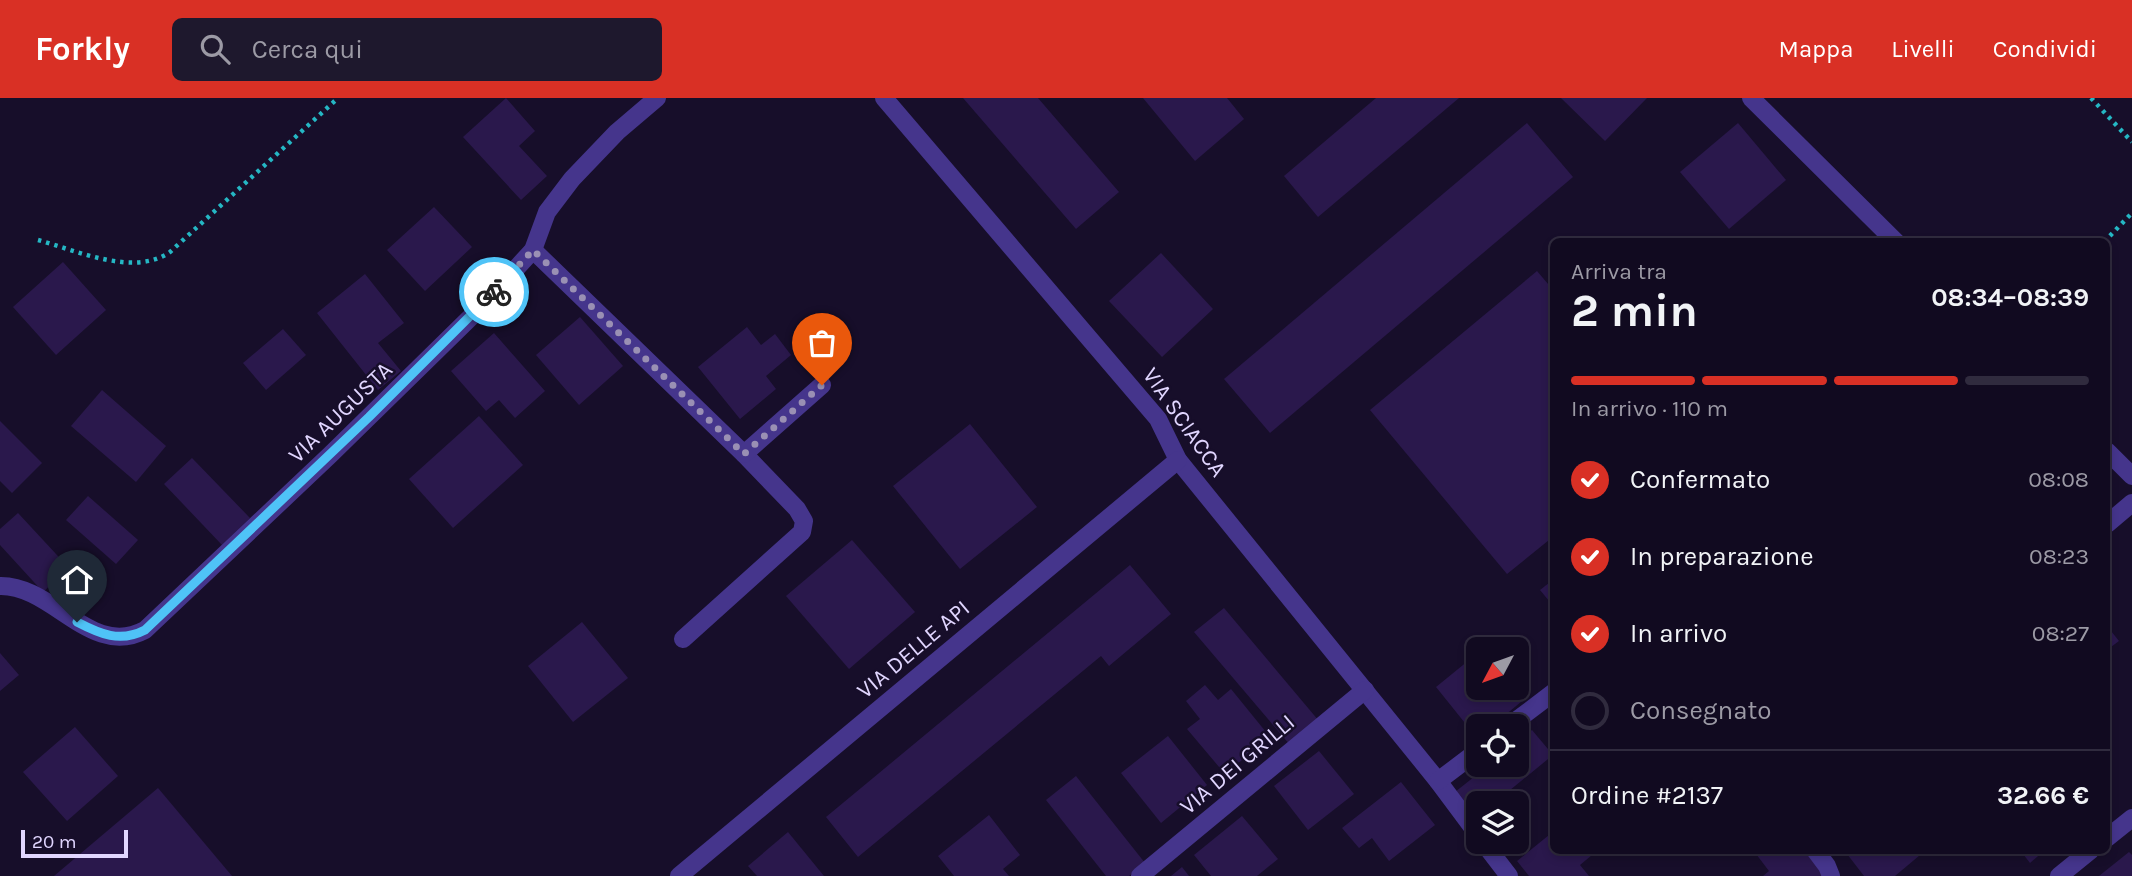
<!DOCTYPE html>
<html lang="it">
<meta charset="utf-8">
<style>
:root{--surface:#110a20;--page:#1e182d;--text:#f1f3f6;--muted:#9c9aa5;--line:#302b3e;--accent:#d93025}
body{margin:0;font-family:Karla,sans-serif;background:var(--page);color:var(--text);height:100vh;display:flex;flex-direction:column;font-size:26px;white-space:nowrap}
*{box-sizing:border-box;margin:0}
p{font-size:23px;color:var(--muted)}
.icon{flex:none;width:38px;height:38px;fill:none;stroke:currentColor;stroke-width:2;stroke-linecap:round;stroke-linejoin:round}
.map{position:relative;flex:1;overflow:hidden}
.sheet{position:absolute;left:1550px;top:140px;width:560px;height:616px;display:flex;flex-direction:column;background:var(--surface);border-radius:10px;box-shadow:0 4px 10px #0003,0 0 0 2px var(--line)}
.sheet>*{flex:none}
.needle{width:46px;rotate:229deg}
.tools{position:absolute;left:1466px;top:539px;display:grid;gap:14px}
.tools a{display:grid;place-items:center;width:63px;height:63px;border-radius:10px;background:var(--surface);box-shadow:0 4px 10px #0003,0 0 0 2px var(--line);font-size:35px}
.scale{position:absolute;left:21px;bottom:18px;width:107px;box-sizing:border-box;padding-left:7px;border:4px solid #e1d6ff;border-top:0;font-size:19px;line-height:24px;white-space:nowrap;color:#e1d6ff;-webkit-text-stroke:5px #170e2a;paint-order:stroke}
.pin{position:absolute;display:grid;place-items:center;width:60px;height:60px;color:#fff;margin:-72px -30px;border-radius:50% 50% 50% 0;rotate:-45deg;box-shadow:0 0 7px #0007}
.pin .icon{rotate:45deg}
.courier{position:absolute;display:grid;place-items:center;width:70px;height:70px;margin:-35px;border:5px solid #4fc3f7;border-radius:50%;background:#fff;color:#222;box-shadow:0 2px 9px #0007}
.summary em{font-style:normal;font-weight:700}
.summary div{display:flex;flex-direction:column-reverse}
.summary{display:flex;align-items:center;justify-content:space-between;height:119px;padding:0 21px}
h1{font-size:46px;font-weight:700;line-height:52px}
.bar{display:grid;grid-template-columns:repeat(4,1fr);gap:10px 7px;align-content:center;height:84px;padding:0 21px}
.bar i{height:9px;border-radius:5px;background:var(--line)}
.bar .on{background:var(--accent)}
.bar p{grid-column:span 4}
.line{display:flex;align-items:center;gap:18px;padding:0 21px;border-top:2px solid var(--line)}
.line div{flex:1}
ol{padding:0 21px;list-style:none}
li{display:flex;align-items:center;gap:21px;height:77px}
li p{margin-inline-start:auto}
li .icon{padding:7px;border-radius:50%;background:var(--accent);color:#fff;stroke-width:4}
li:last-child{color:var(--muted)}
li i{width:38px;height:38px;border:4px solid var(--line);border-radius:50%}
header{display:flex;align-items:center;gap:42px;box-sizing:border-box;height:98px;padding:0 35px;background:var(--accent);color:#fff}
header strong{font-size:33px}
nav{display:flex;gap:38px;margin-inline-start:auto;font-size:24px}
.search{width:490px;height:63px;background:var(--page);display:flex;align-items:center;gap:18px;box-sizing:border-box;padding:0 24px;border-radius:10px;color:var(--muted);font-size:26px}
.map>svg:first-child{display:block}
.building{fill:#2a184c}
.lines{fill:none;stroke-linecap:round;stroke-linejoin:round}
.path{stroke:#25b7c4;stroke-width:4.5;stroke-dasharray:3.5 5;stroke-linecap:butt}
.minor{stroke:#45358c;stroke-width:18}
.done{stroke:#9a90b4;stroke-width:7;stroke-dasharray:0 12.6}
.route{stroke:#4fc3f7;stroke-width:9}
.labels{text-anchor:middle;stroke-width:5;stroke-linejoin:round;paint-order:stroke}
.street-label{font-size:23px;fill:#e1d6ff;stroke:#170e2a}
</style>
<header>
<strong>Forkly</strong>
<div class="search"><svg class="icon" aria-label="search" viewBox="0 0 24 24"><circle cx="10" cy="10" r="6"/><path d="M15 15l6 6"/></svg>Cerca qui</div>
<nav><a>Mappa</a><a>Livelli</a><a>Condividi</a></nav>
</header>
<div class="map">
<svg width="2132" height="778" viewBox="0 0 2132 778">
<rect width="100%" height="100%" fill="#170e2a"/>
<g class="building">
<path d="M506 0 535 33 519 48 547 78 521 102 463 39Z"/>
<path d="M963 0H1038L1119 94 1076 131Z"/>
<path d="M1143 0H1227L1244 21 1195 63Z"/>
<path d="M1376 0H1459L1318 119 1284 78Z"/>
<path d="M1561 0H1647L1605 43Z"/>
<path d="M1527 25 1573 79 1270 335 1224 281Z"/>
<path d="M1738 25 1786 82 1729 131 1680 74Z"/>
<path d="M434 109 472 149 425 193 387 152Z"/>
<path d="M1161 155 1213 211 1162 259 1109 203Z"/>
<path d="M63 164 106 212 56 257 13 209Z"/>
<path d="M1537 173 1554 193V438L1507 476 1370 312Z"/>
<path d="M365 176 404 225 378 245 401 273 378 292 317 215Z"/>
<path d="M580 219 623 268 579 307 536 257Z"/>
<path d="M747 229 761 247 775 236 791 257 766 278 776 291 740 321 698 269Z"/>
<path d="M283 231 306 257 266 292 243 265Z"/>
<path d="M494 235 545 293 515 320 499 302 486 313 451 273Z"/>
<path d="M102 292 166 348 136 384 71 328Z"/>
<path d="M479 318 523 367 453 430 409 381Z"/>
<path d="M0 323 42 365 12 395 0 383Z"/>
<path d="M970 326 1037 409 960 471 893 388Z"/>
<path d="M192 360 250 420 222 447 164 386Z"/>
<path d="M88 398 138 442 116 466 66 422Z"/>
<path d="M18 415 69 470 43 494 0 447V431Z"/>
<path d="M852 442 915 514 849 571 786 498Z"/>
<path d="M1130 467 1171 516 1109 568 1101 558 858 759 826 719Z"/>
<path d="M1554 481V509L1540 492Z"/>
<path d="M1224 510 1319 623 1290 647 1194 534Z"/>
<path d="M582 524 628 580 573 624 528 568Z"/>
<path d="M2107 528 2119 543 2107 552Z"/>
<path d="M1479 554V590H1517V585L1528 598 1492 628H1479L1477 640 1436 589Z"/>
<path d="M0 555 19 577 0 593Z"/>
<path d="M1205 587 1218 602 1231 591 1270 639 1225 676 1187 631 1200 621 1186 603Z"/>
<path d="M75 629 118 678 67 723 23 674Z"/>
<path d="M1532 632 1553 657 1499 701 1503 705H1479V722L1455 694 1489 667H1517V643Z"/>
<path d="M1168 638 1207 687 1161 725 1121 675Z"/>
<path d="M1319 653 1354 696 1308 732 1274 688Z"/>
<path d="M1076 678 1145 765 1129 778H1106L1046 702Z"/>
<path d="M1401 684 1435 727 1389 763 1372 740 1359 750 1342 730Z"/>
<path d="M158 690 232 778H54Z"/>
<path d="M989 717 1020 757 1003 771 1009 778H954L938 758Z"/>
<path d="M1242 718 1278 761 1257 778H1211L1194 757Z"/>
<path d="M1554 733V752H1598L1580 767 1589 778H1529L1517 763Z"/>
<path d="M788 734 824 778H757L748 768Z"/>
<path d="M1753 752H1804L1825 778H1763L1769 773Z"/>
<path d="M1844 752H1926L1895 778H1864Z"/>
<path d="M2020 752H2045L2030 765Z"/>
<path d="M2129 754 2132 757V778H2099Z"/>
<path d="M1182 769 1189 778H1171Z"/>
</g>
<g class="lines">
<g class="path">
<path d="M2091 0 2132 44"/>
<path d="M38 142C78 153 134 179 170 154L338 0"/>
<path d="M2104 144 2132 115"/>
</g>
<g class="minor">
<path d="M884 0 1158 321 1178 362 1438 683 1479 738"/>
<path d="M1751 0 1896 144"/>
<path d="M533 152 744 356 797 411 804 423 802 434 683 541"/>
<path d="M2107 353 2132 378"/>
<path d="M744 356 822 287"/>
<path d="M2107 426 2132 405"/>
<path d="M0 488C53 487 91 561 145 532L330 357 479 211 533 152 547 114 572 81 617 34 657 0"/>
<path d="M1509 628 1554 594"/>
<path d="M1438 683 1479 652"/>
<path d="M2107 740 2132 720"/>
<path d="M1483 744 1509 778"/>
<path d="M1815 752 1827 768 1831 778"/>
<path d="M679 778 1178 362"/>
<path d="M1140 778 1365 592"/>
<path d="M2059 778 2091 752"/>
</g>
</g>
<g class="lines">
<path class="done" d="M494 194 533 152 744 356 822 287"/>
<path class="route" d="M77 524C100 536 120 545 145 532L369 319 494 194"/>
</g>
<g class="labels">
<g class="street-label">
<text transform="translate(340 314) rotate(-44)" y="8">VIA AUGUSTA</text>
<text transform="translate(1185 324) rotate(55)" y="8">VIA SCIACCA</text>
<text transform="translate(913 551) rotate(-40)" y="8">VIA DELLE API</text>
<text transform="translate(1237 666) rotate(-40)" y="8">VIA DEI GRILLI</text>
</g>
</g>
</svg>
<div class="tools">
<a><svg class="needle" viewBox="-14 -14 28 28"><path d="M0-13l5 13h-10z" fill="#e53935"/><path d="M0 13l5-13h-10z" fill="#9c9aa5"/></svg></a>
<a><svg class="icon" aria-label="locate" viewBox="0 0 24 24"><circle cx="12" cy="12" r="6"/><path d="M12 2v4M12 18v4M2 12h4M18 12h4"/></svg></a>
<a><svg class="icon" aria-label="layers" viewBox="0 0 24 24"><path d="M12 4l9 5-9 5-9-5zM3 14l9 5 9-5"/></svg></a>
</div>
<div class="scale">20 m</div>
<div class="pin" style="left:822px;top:287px;background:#ea580c"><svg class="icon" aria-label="bag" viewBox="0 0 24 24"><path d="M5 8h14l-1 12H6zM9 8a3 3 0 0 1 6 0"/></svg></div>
<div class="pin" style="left:77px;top:524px;background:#1f2937"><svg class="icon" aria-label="home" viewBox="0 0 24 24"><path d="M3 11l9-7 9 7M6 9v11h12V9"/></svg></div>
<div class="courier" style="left:494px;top:194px"><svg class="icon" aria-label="bike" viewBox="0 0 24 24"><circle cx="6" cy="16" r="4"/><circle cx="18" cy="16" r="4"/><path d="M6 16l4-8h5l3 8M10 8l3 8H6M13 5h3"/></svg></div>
<section class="sheet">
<div class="summary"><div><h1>2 min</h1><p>Arriva tra</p></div><em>08:34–08:39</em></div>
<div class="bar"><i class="on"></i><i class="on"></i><i class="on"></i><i></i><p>In arrivo · 110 m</p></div>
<ol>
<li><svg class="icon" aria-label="check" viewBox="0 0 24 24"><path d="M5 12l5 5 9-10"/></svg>Confermato<p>08:08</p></li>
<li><svg class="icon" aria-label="check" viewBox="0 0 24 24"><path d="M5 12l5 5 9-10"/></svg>In preparazione<p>08:23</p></li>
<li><svg class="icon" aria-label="check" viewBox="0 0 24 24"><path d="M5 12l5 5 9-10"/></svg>In arrivo<p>08:27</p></li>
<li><i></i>Consegnato</li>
</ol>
<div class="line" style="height:91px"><div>Ordine #2137</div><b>32.66 €</b></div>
</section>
</div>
